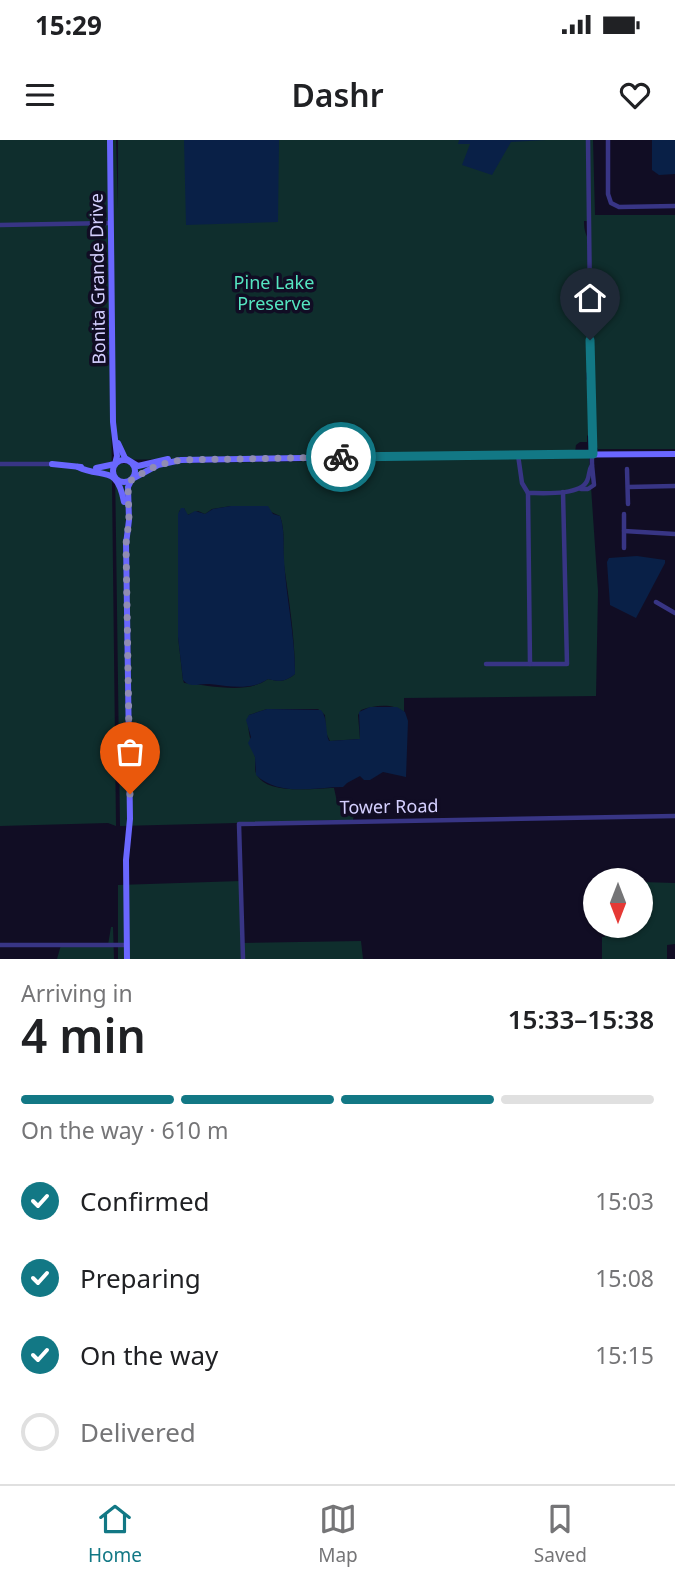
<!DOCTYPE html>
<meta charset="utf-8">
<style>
:root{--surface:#fff;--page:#f2f2f2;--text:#202124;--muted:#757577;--line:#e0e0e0;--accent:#127885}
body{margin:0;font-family:"Noto Sans",sans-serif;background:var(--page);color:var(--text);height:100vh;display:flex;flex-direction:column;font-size:26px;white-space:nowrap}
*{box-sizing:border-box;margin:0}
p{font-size:23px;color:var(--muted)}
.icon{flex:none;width:38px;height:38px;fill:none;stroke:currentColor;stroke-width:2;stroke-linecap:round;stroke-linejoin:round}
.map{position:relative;height:819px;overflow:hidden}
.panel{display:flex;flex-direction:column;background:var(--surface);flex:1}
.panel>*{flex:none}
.needle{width:46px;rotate:180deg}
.controls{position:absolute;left:583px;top:728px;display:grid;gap:14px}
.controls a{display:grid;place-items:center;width:70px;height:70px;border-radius:50%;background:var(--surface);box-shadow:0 2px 5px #0004;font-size:35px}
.pin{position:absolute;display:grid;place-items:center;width:60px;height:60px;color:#fff;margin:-72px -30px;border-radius:50% 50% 50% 0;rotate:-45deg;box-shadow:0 0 7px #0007}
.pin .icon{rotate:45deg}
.courier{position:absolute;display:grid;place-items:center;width:70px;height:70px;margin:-35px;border:5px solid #127885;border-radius:50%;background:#fff;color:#222;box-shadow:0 2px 9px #0007}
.head em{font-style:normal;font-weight:600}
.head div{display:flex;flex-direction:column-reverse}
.head{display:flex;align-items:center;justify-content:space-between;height:119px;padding:0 21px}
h1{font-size:46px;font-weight:600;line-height:52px}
.bar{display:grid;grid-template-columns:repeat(4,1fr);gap:10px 7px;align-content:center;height:84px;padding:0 21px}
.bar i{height:9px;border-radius:5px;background:var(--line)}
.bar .on{background:var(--accent)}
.bar p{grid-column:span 4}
ol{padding:0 21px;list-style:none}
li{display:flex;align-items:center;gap:21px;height:77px}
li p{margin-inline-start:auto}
li .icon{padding:7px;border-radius:50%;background:var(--accent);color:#fff;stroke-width:4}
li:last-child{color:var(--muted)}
li i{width:38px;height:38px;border:4px solid var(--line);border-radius:50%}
.status{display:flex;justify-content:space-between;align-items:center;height:49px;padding:0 35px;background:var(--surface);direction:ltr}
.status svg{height:19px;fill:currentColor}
header{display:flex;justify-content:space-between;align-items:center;height:91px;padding:0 21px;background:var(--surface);font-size:32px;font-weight:600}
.tab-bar{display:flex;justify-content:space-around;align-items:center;height:98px;border-top:2px solid var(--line);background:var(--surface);font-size:19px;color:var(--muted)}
.tab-bar a{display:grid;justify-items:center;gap:4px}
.tab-bar .on{color:var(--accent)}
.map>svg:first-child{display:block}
.green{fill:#0f2e2d;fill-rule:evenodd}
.water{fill:#092047}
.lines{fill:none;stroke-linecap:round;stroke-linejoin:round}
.street{stroke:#383585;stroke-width:4.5}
.secondary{stroke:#6a67ff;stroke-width:6}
.done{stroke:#908cb2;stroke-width:7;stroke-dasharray:0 12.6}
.route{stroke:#127885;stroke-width:9}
.labels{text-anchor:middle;stroke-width:7;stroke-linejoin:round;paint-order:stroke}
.street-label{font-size:18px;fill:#d5d0ff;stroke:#110d24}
.park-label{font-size:18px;fill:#55e6c1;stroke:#110d24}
</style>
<div class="status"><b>15:29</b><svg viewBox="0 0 49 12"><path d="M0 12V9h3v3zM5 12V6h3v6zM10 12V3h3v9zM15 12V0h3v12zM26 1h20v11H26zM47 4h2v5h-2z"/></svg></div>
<header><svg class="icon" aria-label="menu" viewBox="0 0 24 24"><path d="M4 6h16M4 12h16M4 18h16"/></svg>Dashr<svg class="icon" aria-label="heart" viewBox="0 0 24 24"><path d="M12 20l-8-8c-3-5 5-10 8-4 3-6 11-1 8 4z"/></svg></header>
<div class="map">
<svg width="675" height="819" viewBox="0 0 675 819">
<rect width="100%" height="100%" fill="#110d24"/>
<g class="green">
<path d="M0 0H108L116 686 108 683 0 686Z"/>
<path d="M113 0H116L118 69V0H593L595 75H675V309H598L595 304 589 81H584C584 92 586 93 589 102 591 108 591 136 589 142 587 153 581 164 589 174L591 228 586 233V239L589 243 590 293 587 296V302H580L576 305 575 312 115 320Z"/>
<path d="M589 317 598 451 596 556 404 558V572C394 563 374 565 361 570L358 575 360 599 330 601 326 593 325 575 318 569H267L249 575C246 590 252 603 255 617 256 622 254 628 256 633 265 656 315 648 334 648L337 662 354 674 353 680 120 686 115 324ZM231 366H258L280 376C286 392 282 409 284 425 289 461 295 497 295 534 285 542 279 542 268 539 246 555 209 545 184 543L183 540 178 497 179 371 184 368 187 375 198 371 205 374 212 369Z"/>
<path d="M241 741V803L361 801 363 819H118V745Z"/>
<path d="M641 742 675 743V804L667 805V819H602V797H605V786H640Z"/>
<path d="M111 787H113L114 819H57L61 805H108Z"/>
</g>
<g class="water">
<path d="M184 0H279L278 82 186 85Z"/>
<path d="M459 0H546L511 2 492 35 462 25 470 4H458Z"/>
<path d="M652 0H675V34L659 35 652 30Z"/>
<path d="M231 366H268L273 374 280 376C285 390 283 405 284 419 286 458 295 495 295 534 285 542 279 542 268 539 251 551 228 546 209 544 198 543 191 549 183 540L178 497V374L181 368H184L188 375 195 371 205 374 213 369Z"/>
<path d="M637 416 665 420V423L636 478 610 465 607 422 609 418Z"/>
<path d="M370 567H397L405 572 408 581 406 637 383 632 370 640H364L360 636 347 643 343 647C315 647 279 657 256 635L255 617 248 603 251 597 246 580 249 575 267 569 321 570C328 578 325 592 329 601L360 599 359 572Z"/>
</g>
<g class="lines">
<g class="street">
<path d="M608 0V54L611 63 619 67 675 66"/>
<path d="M0 85 111 83"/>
<path d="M518 315 522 343 528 353C542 353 580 356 587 341 590 335 588 331 592 325L588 0"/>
<path d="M0 324H52"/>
<path d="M627 329 628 364"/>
<path d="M628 347 675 346"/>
<path d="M581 349H588L594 345 592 325"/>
<path d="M528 353 530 524H567L563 352"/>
<path d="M624 374V408"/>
<path d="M624 391 675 394"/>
<path d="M656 462 675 473"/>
<path d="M486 524H530"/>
<path d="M0 805H127"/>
<path d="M243 819 239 684 675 676"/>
</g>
<g class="secondary">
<path d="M118 303 125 318 138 326 168 319"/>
<circle cx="124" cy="331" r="11"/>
<path d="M52 324 81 327"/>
<path d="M78 327C103 339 117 324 124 362"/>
<path d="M96 328 115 324 117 316 113 282 110 0"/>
<path d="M126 401 130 679 126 720 127 819"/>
<path d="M126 404 129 380 128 347 132 339 158 325 181 320 494 315 675 314"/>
</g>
</g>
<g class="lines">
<path class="done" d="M130 654 126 404 129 380 128 347 132 339 158 325 181 320 341 317"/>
<path class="route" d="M341 317 593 314 590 200"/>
</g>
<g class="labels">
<g class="street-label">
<text transform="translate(98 139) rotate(-91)" y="6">Bonita Grande Drive</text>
<text transform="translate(389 667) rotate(-1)" y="6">Tower Road</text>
</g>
<g class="park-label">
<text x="274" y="149">Pine Lake<tspan x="274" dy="21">Preserve</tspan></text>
</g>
</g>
</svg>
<div class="controls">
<a><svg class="needle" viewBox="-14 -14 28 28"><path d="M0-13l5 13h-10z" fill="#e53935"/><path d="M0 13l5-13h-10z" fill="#757577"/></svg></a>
</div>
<div class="pin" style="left:130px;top:654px;background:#ea580c"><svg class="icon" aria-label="bag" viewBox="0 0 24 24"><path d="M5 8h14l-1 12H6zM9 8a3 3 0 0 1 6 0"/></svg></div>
<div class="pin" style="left:590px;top:200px;background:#1f2937"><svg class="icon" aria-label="home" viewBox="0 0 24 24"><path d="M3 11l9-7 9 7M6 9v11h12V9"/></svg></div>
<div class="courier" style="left:341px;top:317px"><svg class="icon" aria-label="bike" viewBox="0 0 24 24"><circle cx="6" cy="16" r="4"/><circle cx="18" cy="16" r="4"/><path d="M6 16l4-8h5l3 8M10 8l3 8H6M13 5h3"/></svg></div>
</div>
<section class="panel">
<div class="head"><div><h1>4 min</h1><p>Arriving in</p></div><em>15:33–15:38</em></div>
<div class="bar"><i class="on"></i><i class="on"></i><i class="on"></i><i></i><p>On the way · 610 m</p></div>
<ol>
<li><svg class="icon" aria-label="check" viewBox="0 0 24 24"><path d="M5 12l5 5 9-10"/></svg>Confirmed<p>15:03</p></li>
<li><svg class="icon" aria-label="check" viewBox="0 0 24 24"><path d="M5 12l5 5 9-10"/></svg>Preparing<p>15:08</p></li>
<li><svg class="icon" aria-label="check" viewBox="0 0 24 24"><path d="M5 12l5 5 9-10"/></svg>On the way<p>15:15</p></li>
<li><i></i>Delivered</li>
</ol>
</section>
<nav class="tab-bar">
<a class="on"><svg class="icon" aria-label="home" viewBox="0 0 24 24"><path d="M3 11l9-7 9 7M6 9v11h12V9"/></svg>Home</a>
<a><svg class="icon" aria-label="map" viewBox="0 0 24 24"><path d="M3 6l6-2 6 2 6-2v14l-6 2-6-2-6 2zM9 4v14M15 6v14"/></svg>Map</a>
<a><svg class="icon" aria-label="saved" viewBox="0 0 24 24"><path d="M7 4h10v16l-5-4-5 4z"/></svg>Saved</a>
</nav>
